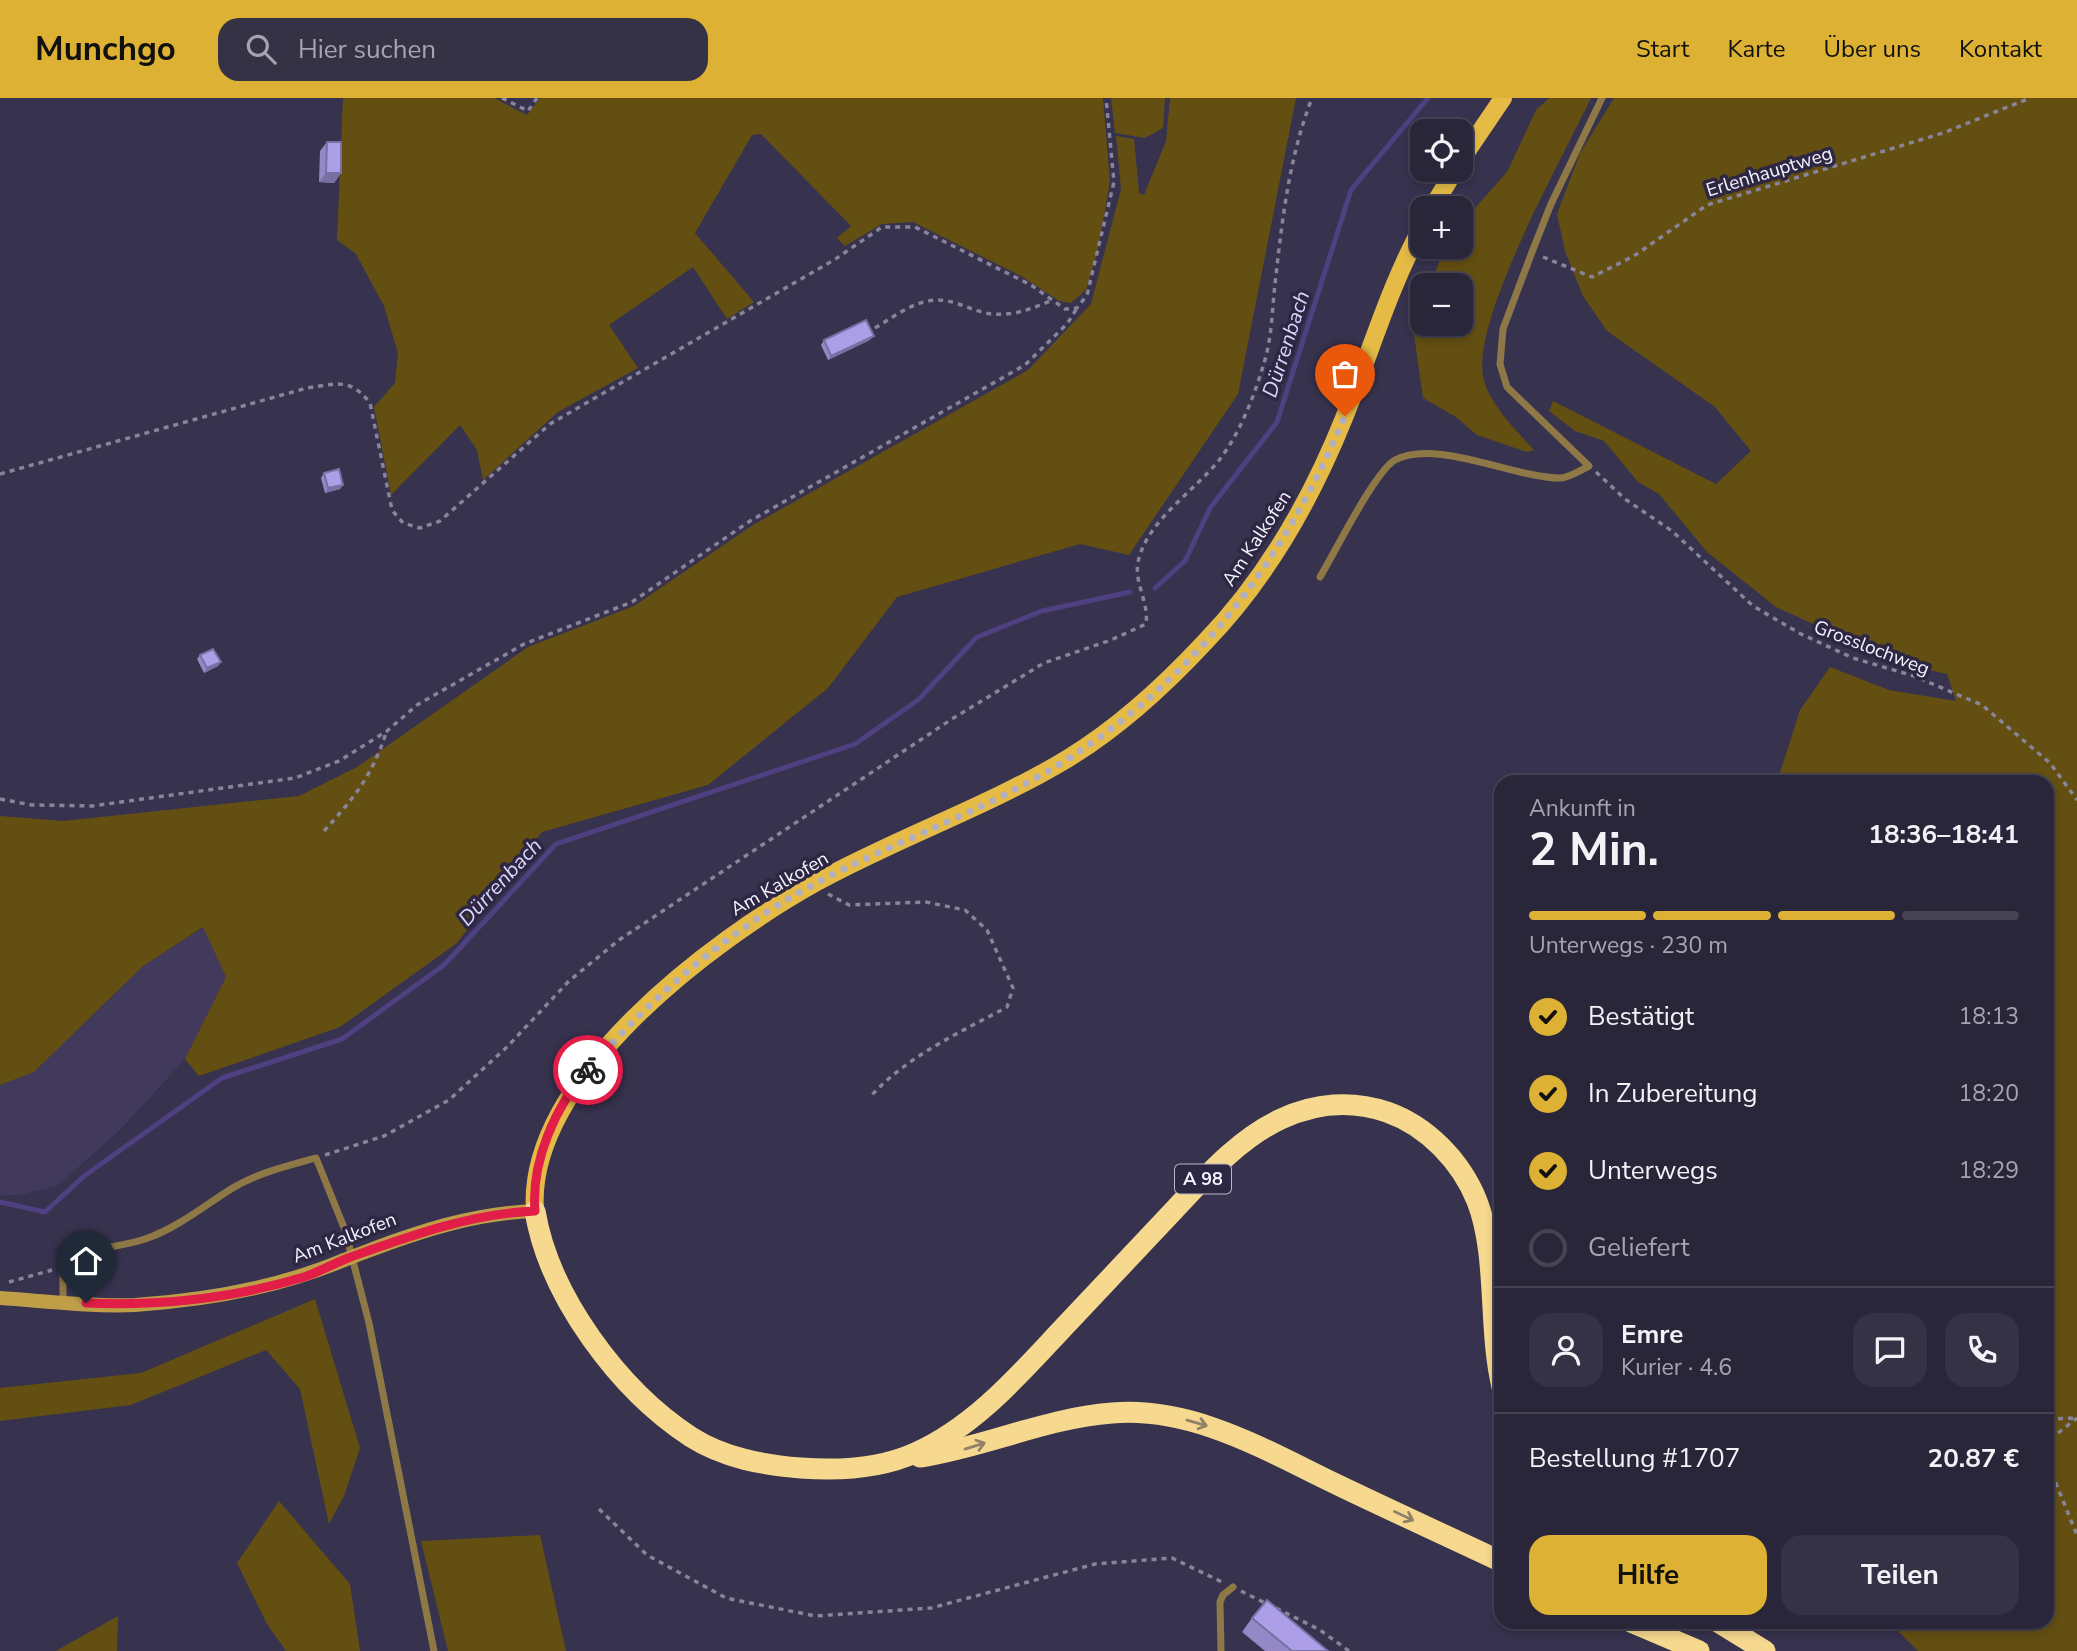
<!DOCTYPE html>
<html lang="de">
<meta charset="utf-8">
<style>
:root{--surface:#29263a;--page:#353245;--text:#f1f3f6;--muted:#a5a5af;--line:#454354;--accent:#ddb133}
body{margin:0;font-family:"Nunito Sans",sans-serif;background:var(--page);color:var(--text);height:100vh;display:flex;flex-direction:column;font-size:26px;white-space:nowrap}
*{box-sizing:border-box;margin:0}
p{font-size:23px;color:var(--muted)}
.icon{flex:none;width:38px;height:38px;fill:none;stroke:currentColor;stroke-width:2;stroke-linecap:round;stroke-linejoin:round}
.map{position:relative;flex:1;overflow:hidden}
.drawer{position:absolute;left:1494px;top:677px;width:560px;height:854px;display:flex;flex-direction:column;background:var(--surface);border-radius:21px;box-shadow:0 4px 10px #0003,0 0 0 2px var(--line)}
.drawer>*{flex:none}
.buttons{position:absolute;left:1410px;top:21px;display:grid;gap:14px}
.buttons a{display:grid;place-items:center;width:63px;height:63px;border-radius:14px;background:var(--surface);box-shadow:0 4px 10px #0003,0 0 0 2px var(--line);font-size:35px}
.pin{position:absolute;display:grid;place-items:center;width:60px;height:60px;color:#fff;margin:-72px -30px;border-radius:50% 50% 50% 0;rotate:-45deg;box-shadow:0 0 7px #0007}
.pin .icon{rotate:45deg}
.courier{position:absolute;display:grid;place-items:center;width:70px;height:70px;margin:-35px;border:5px solid #e11d48;border-radius:50%;background:#fff;color:#222;box-shadow:0 2px 9px #0007}
.overview em{font-style:normal;font-weight:700}
.overview div{display:flex;flex-direction:column-reverse}
.overview{display:flex;align-items:center;justify-content:space-between;height:119px;padding:0 35px}
h1{font-size:46px;font-weight:700;line-height:52px}
.bar{display:grid;grid-template-columns:repeat(4,1fr);gap:10px 7px;align-content:center;height:84px;padding:0 35px}
.bar i{height:9px;border-radius:5px;background:var(--line)}
.bar .current{background:var(--accent)}
.bar p{grid-column:span 4}
.line{display:flex;align-items:center;gap:18px;padding:0 35px;border-top:2px solid var(--line)}
.line div{flex:1}
.round{display:grid;place-items:center;flex:none;width:74px;height:74px;border-radius:21px;background:var(--page)}
ol{padding:0 35px;list-style:none}
li{display:flex;align-items:center;gap:21px;height:77px}
li p{margin-inline-start:auto}
li .icon{padding:7px;border-radius:50%;background:var(--accent);color:#111;stroke-width:4}
li:last-child{color:var(--muted)}
li i{width:38px;height:38px;border:4px solid var(--line);border-radius:50%}
.button{display:flex;gap:14px;margin-top:auto;padding:14px 35px}
.button a{flex:1;height:80px;border-radius:21px;background:var(--accent);color:#111;font-size:28px;font-weight:700;line-height:80px;text-align:center}
.button a+a{background:var(--page);color:var(--text)}
header{display:flex;align-items:center;gap:42px;box-sizing:border-box;height:98px;padding:0 35px;background:var(--accent);color:#111}
header strong{font-size:33px}
nav{display:flex;gap:38px;margin-inline-start:auto;font-size:24px}
.search{width:490px;height:63px;background:var(--page);display:flex;align-items:center;gap:18px;box-sizing:border-box;padding:0 24px;border-radius:21px;color:var(--muted);font-size:26px}
.map>svg:first-child{display:block}
.built{fill:#413a5c}
.green{fill:#644f12}
.lines{fill:none;stroke-linecap:round;stroke-linejoin:round}
.stream{stroke:#4f4081;stroke-width:5}
.path{stroke:#888499;stroke-width:3.5;stroke-dasharray:5 5;stroke-linecap:butt}
.lane{stroke:#8e7946;stroke-width:7}
.secondary{stroke:#bf9e48;stroke-width:14}
.primary{stroke:#e5bb46;stroke-width:18}
.highway{stroke:#f6d88e;stroke-width:21}
.secondary-bridge{stroke:#bf9e48;stroke-width:14}
.wall{fill:#9488c7}
.shaded-wall{fill:#786fa2}
.building{fill:#ac9ee7;stroke:#786fa2;stroke-width:2}
.oneway{stroke:#928068}
.done{stroke:#b2afc0;stroke-width:7;stroke-dasharray:0 12.6}
.route{stroke:#e11d48;stroke-width:9}
.labels{text-anchor:middle;stroke-width:7;stroke-linejoin:round;paint-order:stroke}
.shield{fill:#2d2743;stroke:#b9b6c6;stroke-width:2}
.shield-label{font-size:18px;font-weight:bold;fill:#f5f3fe}
.street-label{font-size:19px;fill:#f5f3fe;stroke:#2d2743}
.water-label{font-size:21px;font-style:italic;fill:#dad5fc;stroke:#2d2743}
</style>
<header>
<strong>Munchgo</strong>
<div class="search"><svg class="icon" aria-label="search" viewBox="0 0 24 24"><circle cx="10" cy="10" r="6"/><path d="M15 15l6 6"/></svg>Hier suchen</div>
<nav><a>Start</a><a>Karte</a><a>Über uns</a><a>Kontakt</a></nav>
</header>
<div class="map">
<svg width="2077" height="1553" viewBox="0 0 2077 1553">
<rect width="100%" height="100%" fill="#37324e"/>
<path class="built" d="M204 829 226 879 185 961 120 1032 57 1088 19 1097H0V987L34 974 142 869Z"/>
<g class="green">
<path d="M343 0H494L527 17 540 0H1103L1110 83 1098 152 1086 192 1071 205 1059 203 1023 179 913 124 882 126 845 148 837 140 851 128 761 36 752 37 695 135 754 204 727 221 693 169 609 227 638 270 558 314 483 382 477 352 460 327 391 397 374 309 395 285 398 255 384 208 356 156 337 142Z"/>
<path d="M1111 0H1165L1163 30 1145 40 1115 35Z"/>
<path d="M1170 0H1296L1238 296 1129 457 1080 446 897 499 828 590 708 687 542 734 457 845 340 929 199 978 185 961 226 879 203 829 142 869 34 974 0 987V718L63 723 299 698 357 669 528 549 634 508 753 427 1028 272 1091 206 1121 91 1116 38 1134 41 1139 95 1144 97 1166 43Z"/>
<path d="M1549 0H1591C1563 59 1473 218 1483 278 1487 304 1517 333 1534 352L1527 354 1477 337 1456 319 1423 300 1413 229 1423 205V226H1461V187H1430L1445 149H1461V126L1507 74 1536 12Z"/>
<path d="M1614 0H2077V1553H1918L1889 1524H2048V684H1777L1800 612 1830 569 1889 592 1956 603 1947 576 1899 565 1776 509 1707 454 1659 396 1638 384 1604 343 1575 333 1549 313 1553 303 1716 386 1751 353 1715 309 1607 233 1583 198 1565 153 1557 116 1580 55Z"/>
<path d="M315 1201 360 1350 344 1398 329 1426 300 1291 266 1252 131 1307 0 1323V1290L141 1275Z"/>
<path d="M279 1403 350 1486 360 1553H286L267 1526 237 1465Z"/>
<path d="M540 1437 566 1553H448L421 1443Z"/>
<path d="M118 1518 117 1553H56Z"/>
</g>
<g class="lines">
<g class="stream">
<path d="M1155 490 1185 463 1210 410 1277 324 1351 92 1428 0"/>
<path d="M0 1104 45 1114 84 1078 222 980 342 941 444 867 556 746 855 646 918 602 977 539 1042 513 1130 494"/>
</g>
<g class="path">
<path d="M502 0 528 13 537 0"/>
<path d="M1543 159 1592 179 1634 158 1707 107 1943 35 2030 0"/>
<path d="M875 230C892 220 908 207 928 203 952 198 971 214 992 216 1014 218 1031 211 1050 203"/>
<path d="M1596 374 1625 401 1672 433 1753 508 1801 536 1853 560 1914 578 1982 607 2050 665 2077 702"/>
<path d="M0 376 307 290C336 286 350 279 370 305L392 412 403 425 420 430 440 423 550 326 834 162 882 129H915L1031 187 1065 211 1077 210 1087 197 1114 84 1106 0"/>
<path d="M0 701 32 707 92 708 295 680 339 663 387 633 417 607 524 546 632 504 750 423 1025 267 1067 226 1077 210"/>
<path d="M324 733C354 700 372 678 386 635"/>
<path d="M828 796 849 807 926 804 965 812 987 832 1013 890 1007 909C959 935 907 958 870 999"/>
<path d="M325 1057 384 1038 449 1002 507 949 569 883 619 842 952 621 1044 565 1111 542 1146 526C1149 504 1134 485 1138 464 1147 422 1195 393 1220 361 1240 335 1255 296 1264 265 1272 240 1272 212 1275 186 1282 123 1289 59 1312 0"/>
<path d="M9 1184 52 1172"/>
<path d="M2048 1321 2077 1320"/>
<path d="M2048 1362 2053 1339 2077 1320"/>
<path d="M2048 1366 2077 1437"/>
<path d="M599 1411 647 1457 726 1500 815 1518 931 1510 1095 1466 1172 1460 1222 1484"/>
<path d="M1241 1493 1269 1507"/>
<path d="M1276 1510 1320 1532 1349 1553"/>
</g>
<g class="lane">
<path d="M1320 479C1334 456 1375 373 1395 362 1435 340 1515 380 1560 380 1569 380 1581 372 1589 368L1507 289 1500 266 1503 231 1532 154 1551 106 1602 0"/>
<path d="M63 1204V1168C87 1147 119 1151 148 1140 178 1129 204 1108 231 1091 257 1075 287 1068 316 1060L345 1132 369 1225 434 1553"/>
<path d="M1221 1553 1220 1504 1223 1497 1233 1489"/>
</g>
<g class="secondary">
<path d="M365 1154C420 1133 475 1115 535 1113"/>
<path d="M0 1200C44 1203 91 1209 135 1207 207 1202 278 1190 344 1162"/>
</g>
<g class="primary">
<path d="M1461 62 1503 0"/>
<path d="M1432 110 1455 72"/>
<path d="M535 1113C525 981 714 841 817 784 899 739 987 709 1067 661 1118 630 1165 587 1205 544 1266 481 1311 402 1344 320 1370 256 1389 189 1423 127"/>
</g>
<g class="highway">
<path d="M535 1113C549 1198 619 1292 691 1339 724 1360 763 1367 801 1370 840 1373 879 1371 915 1355 974 1329 1019 1277 1063 1230 1101 1190 1139 1149 1177 1109 1208 1076 1240 1040 1281 1021 1315 1005 1352 1002 1387 1014 1427 1028 1461 1063 1477 1103 1498 1157 1488 1230 1502 1289"/>
<path d="M920 1359C985 1349 1046 1320 1112 1315 1193 1308 1267 1353 1338 1387 1392 1413 1447 1438 1502 1464"/>
<path d="M1631 1524 1699 1553"/>
<path d="M1718 1524 1765 1553"/>
</g>
<path class="secondary-bridge" d="M344 1162 365 1154"/>
</g>
<g class="wall">
<path d="M327 44 341 75 334 85 319 84 320 53Z"/>
<path d="M824 242H870L828 262 821 247Z"/>
<path d="M324 375 343 387 340 391 325 395 321 380Z"/>
<path d="M200 557 221 564 218 568 204 575 197 561Z"/>
<path d="M1252 1520 1328 1553H1265L1242 1534Z"/>
</g>
<g class="shaded-wall">
<path d="M326 75H341L334 85 319 84Z"/>
<path d="M874 238 870 242 828 262 831 258Z"/>
<path d="M343 387 340 391 325 395 328 390Z"/>
<path d="M221 564 218 568 204 575 207 570Z"/>
</g>
<g class="building">
<path d="M327 44H341V75H326Z"/>
<path d="M866 222 874 238 831 258 824 242Z"/>
<path d="M339 371 343 387 328 390 324 375Z"/>
<path d="M213 551 221 564 207 570 200 557Z"/>
<path d="M1267 1502 1328 1553H1292L1252 1520Z"/>
</g>
<defs><path id="oneway-shaft" d="M-6 0H5M1.5-3L5.5 0L1.5 3" fill="none" stroke-width="1.6" stroke-linecap="round" stroke-linejoin="round" transform="scale(1.75)"/></defs>
<g class="oneway">
<use href="#oneway-shaft" transform="translate(1197 1325) rotate(16)"/>
<use href="#oneway-shaft" transform="translate(975 1348) rotate(-17)"/>
<use href="#oneway-shaft" transform="translate(1404 1418) rotate(25)"/>
</g>
<g class="lines">
<path class="done" d="M588 972C654 896 731 830 820 783 902 740 993 710 1071 659 1201 574 1285 460 1345 318"/>
<path class="route" d="M86 1205C158 1208 234 1200 304 1179 319 1174 333 1166 348 1160 410 1138 469 1116 535 1113 531 1064 555 1008 588 972"/>
</g>
<g class="labels">
<rect class="shield" x="1175" y="1066.5" width="56" height="29" rx="5"/>
<g class="shield-label">
<text x="1203" y="1087">A 98</text>
</g>
<g class="street-label">
<text transform="translate(1769 73) rotate(-17)" y="7">Erlenhauptweg</text>
<text transform="translate(1256 440) rotate(-57)" y="7">Am Kalkofen</text>
<text transform="translate(1872 549) rotate(21)" y="7">Grosslochweg</text>
<text transform="translate(779 785) rotate(-30)" y="7">Am Kalkofen</text>
<text transform="translate(344 1139) rotate(-21)" y="7">Am Kalkofen</text>
</g>
<g class="water-label">
<text transform="translate(1286 246) rotate(-72)" y="7">Dürrenbach</text>
<text transform="translate(500 784) rotate(-47)" y="7">Dürrenbach</text>
</g>
</g>
</svg>
<div class="buttons">
<a><svg class="icon" aria-label="locate" viewBox="0 0 24 24"><circle cx="12" cy="12" r="6"/><path d="M12 2v4M12 18v4M2 12h4M18 12h4"/></svg></a>
<a>+</a>
<a>−</a>
</div>
<div class="pin" style="left:1345px;top:318px;background:#ea580c"><svg class="icon" aria-label="bag" viewBox="0 0 24 24"><path d="M5 8h14l-1 12H6zM9 8a3 3 0 0 1 6 0"/></svg></div>
<div class="pin" style="left:86px;top:1205px;background:#1f2937"><svg class="icon" aria-label="home" viewBox="0 0 24 24"><path d="M3 11l9-7 9 7M6 9v11h12V9"/></svg></div>
<div class="courier" style="left:588px;top:972px"><svg class="icon" aria-label="bike" viewBox="0 0 24 24"><circle cx="6" cy="16" r="4"/><circle cx="18" cy="16" r="4"/><path d="M6 16l4-8h5l3 8M10 8l3 8H6M13 5h3"/></svg></div>
<section class="drawer">
<div class="overview"><div><h1>2 Min.</h1><p>Ankunft in</p></div><em>18:36–18:41</em></div>
<div class="bar"><i class="current"></i><i class="current"></i><i class="current"></i><i></i><p>Unterwegs · 230 m</p></div>
<ol>
<li><svg class="icon" aria-label="check" viewBox="0 0 24 24"><path d="M5 12l5 5 9-10"/></svg>Bestätigt<p>18:13</p></li>
<li><svg class="icon" aria-label="check" viewBox="0 0 24 24"><path d="M5 12l5 5 9-10"/></svg>In Zubereitung<p>18:20</p></li>
<li><svg class="icon" aria-label="check" viewBox="0 0 24 24"><path d="M5 12l5 5 9-10"/></svg>Unterwegs<p>18:29</p></li>
<li><i></i>Geliefert</li>
</ol>
<div class="line" style="height:126px"><a class="round"><svg class="icon" aria-label="person" viewBox="0 0 24 24"><circle cx="12" cy="8" r="4"/><path d="M4 21q1-7 8-7t8 7"/></svg></a><div><b>Emre</b><p>Kurier · 4.6</p></div><a class="round"><svg class="icon" aria-label="chat" viewBox="0 0 24 24"><path d="M4 5h16v11H9l-5 4z"/></svg></a><a class="round"><svg class="icon" aria-label="phone" viewBox="0 0 24 24"><path d="M5 4h4l2 5-3 2q2 4 5 5l2-3 5 2v4C11 20 4 13 5 4z"/></svg></a></div>
<div class="line" style="height:91px"><div>Bestellung #1707</div><b>20.87 €</b></div>
<div class="button"><a>Hilfe</a><a>Teilen</a></div>
</section>
</div>
